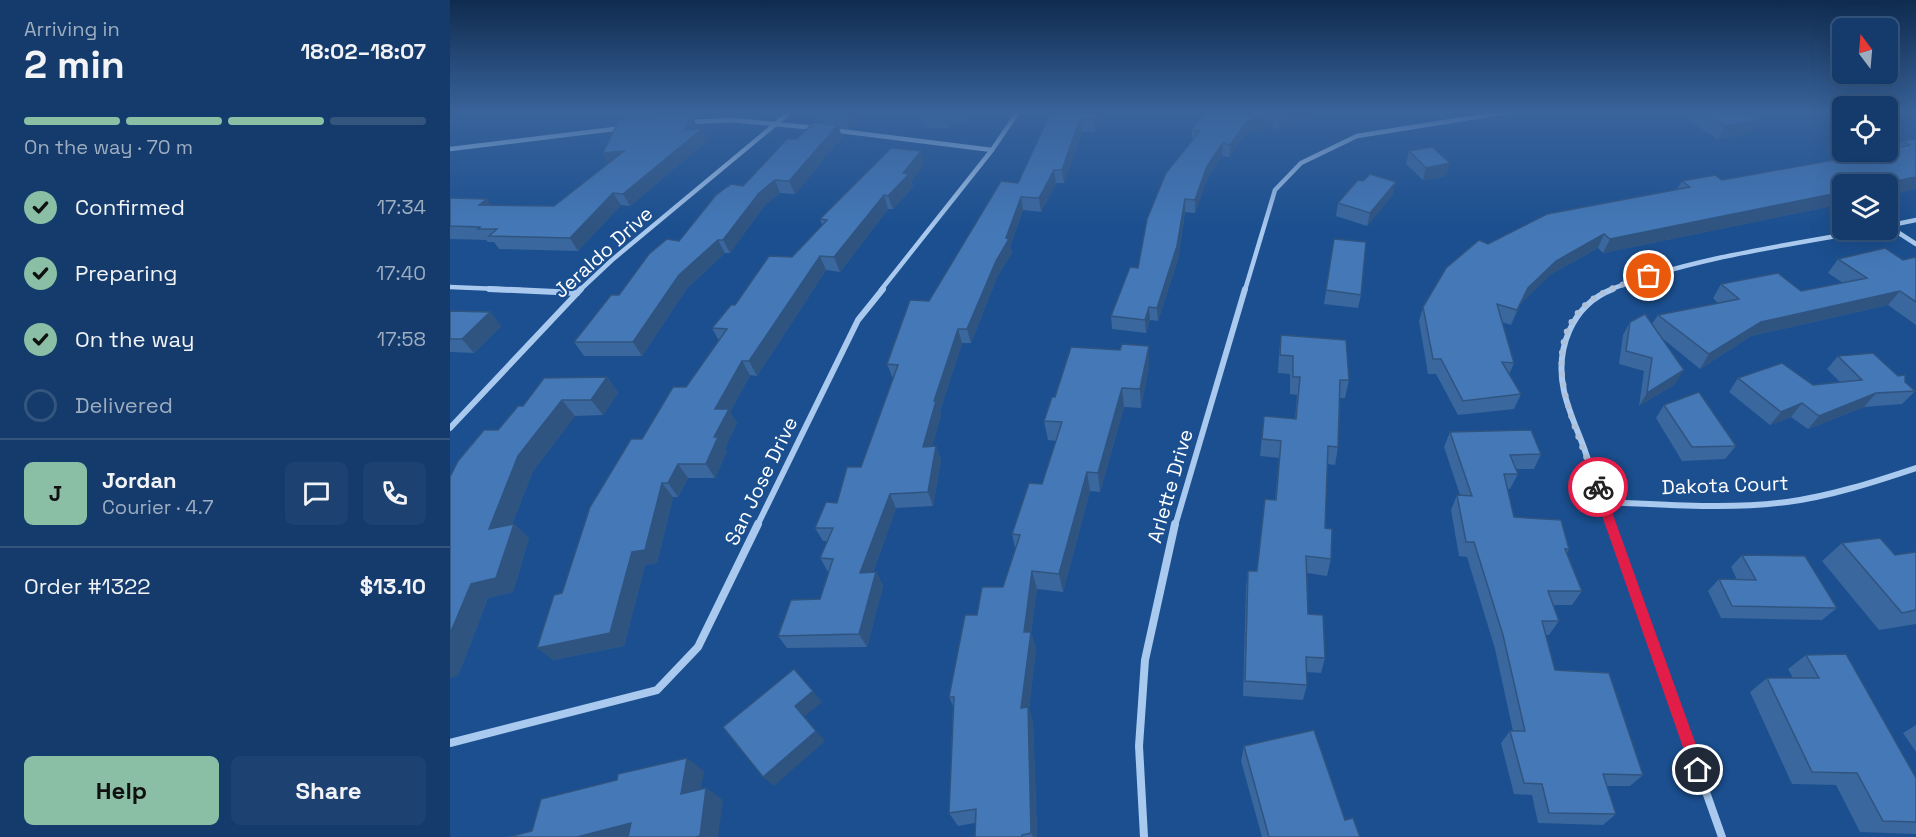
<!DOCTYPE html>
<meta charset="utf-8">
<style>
:root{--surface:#143b6b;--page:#1d4271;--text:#f1f3f6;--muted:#9dadc1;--line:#33557e;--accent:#8abfa5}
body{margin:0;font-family:"Space Grotesk",sans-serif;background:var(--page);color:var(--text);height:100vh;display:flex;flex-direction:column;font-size:22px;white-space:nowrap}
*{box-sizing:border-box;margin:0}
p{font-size:20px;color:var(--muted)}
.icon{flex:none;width:33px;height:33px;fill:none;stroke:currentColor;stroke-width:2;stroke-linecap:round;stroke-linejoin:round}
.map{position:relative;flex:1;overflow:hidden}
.panel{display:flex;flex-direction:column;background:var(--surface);width:450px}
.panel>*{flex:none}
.needle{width:39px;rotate:344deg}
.fabs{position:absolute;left:1382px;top:18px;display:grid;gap:12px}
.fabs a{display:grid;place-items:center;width:66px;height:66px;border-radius:9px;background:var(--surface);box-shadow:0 6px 24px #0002,0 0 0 2px var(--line);font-size:30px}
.pin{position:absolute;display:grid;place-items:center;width:51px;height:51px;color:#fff;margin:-26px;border:3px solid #fff;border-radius:50%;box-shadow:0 2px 6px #0007}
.courier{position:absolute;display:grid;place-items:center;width:60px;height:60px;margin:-30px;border:4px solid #e11d48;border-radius:50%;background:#fff;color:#222;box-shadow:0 2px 8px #0007}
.headline em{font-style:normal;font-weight:700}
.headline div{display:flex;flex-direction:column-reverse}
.headline{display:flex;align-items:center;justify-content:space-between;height:102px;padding:0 24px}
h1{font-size:39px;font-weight:700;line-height:45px}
.bar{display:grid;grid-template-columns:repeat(4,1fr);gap:9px 6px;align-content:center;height:72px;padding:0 24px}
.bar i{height:8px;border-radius:4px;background:var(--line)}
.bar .active{background:var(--accent)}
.bar p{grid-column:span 4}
.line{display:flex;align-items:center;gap:15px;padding:0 24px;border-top:2px solid var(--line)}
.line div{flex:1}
.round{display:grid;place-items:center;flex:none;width:63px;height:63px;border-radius:9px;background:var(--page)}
ol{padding:0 24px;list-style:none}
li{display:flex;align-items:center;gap:18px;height:66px}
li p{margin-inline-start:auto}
li .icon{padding:6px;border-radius:50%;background:var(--accent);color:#111;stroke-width:4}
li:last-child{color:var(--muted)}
li i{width:33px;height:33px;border:3px solid var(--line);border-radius:50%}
.action{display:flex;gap:12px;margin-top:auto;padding:12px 24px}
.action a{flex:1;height:69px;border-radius:9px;background:var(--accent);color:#111;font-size:24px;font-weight:700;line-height:69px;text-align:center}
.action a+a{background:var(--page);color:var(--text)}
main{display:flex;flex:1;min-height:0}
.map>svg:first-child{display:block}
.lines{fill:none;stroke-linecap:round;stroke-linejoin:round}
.street-far2{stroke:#a9c9ee;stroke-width:4.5}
.street-far1{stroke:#a9c9ee;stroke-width:6}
.street{stroke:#a9c9ee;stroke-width:8}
.wall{fill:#3a679d}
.shaded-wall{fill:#305480}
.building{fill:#4478b7;stroke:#305480;stroke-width:1.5}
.route{fill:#e11d48}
.done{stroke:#afc1d8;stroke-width:6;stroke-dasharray:0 10.8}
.labels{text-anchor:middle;stroke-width:4.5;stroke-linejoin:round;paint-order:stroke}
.street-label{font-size:20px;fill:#fff;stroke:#1b4f8f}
</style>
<main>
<section class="panel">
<div class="headline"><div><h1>2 min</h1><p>Arriving in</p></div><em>18:02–18:07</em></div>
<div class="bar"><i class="active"></i><i class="active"></i><i class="active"></i><i></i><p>On the way · 70 m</p></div>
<ol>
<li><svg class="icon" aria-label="check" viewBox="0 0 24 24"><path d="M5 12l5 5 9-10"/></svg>Confirmed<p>17:34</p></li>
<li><svg class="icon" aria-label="check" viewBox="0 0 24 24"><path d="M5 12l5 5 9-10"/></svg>Preparing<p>17:40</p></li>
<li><svg class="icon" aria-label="check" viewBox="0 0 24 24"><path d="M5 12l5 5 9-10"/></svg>On the way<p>17:58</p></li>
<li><i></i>Delivered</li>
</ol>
<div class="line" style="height:108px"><b class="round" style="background:var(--accent);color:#111">J</b><div><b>Jordan</b><p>Courier · 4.7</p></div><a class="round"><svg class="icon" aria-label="chat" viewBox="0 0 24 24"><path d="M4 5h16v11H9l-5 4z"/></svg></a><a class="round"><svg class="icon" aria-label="phone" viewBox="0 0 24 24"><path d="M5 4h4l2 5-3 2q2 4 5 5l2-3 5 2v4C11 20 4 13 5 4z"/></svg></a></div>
<div class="line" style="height:78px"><div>Order #1322</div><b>$13.10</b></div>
<div class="action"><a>Help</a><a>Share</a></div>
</section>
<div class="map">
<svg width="1466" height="837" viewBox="0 0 1466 837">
<rect width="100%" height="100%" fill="#1b4f8f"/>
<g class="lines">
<g class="street-far2">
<path d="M239 122 282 120 366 128"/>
<path d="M382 130 542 150"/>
<path d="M0 149 172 128"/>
<path d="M1437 226 1466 220"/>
<path d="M1438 226 1466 244"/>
<path d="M0 287 71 290"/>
<path d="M130 290 162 260 340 112"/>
<path d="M431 290 542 150 568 112"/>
<path d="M795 290 825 190 851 163 907 136 1057 112"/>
<path d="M1159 290C1242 258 1332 246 1420 230"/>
</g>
<g class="street-far1">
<path d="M39 289 127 293"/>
<path d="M0 428 131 289"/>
<path d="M1153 502C1214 504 1276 510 1337 502 1381 496 1424 482 1466 468"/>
<path d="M307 526 408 320 433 289"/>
<path d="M725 526 795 289"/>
<path d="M1161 526C1152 500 1143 474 1134 448 1127 429 1118 410 1114 391 1105 350 1121 305 1163 289"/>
</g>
<g class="street">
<path d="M1161 524 1272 837"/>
<path d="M0 743 207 690 248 647 308 524"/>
<path d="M694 837 689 746 695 660 725 524"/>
</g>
</g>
<g class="wall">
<path d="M175 112H252L250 117H243L247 126 246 129 258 140 180 206 171 205 128 251 49 249 44 242H38L36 240 0 239V198L42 205 104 206 159 163 153 153 179 119Z"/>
<path d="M374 112H421L419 115H411L399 129 389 128 392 137 345 194 330 193 315 205 280 253H275L237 288 192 356H134L124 342 169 295 229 241 347 139 373 123 371 116Z"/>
<path d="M474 112H522L516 124 502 123 498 128 475 127 472 115Z"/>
<path d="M601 112H653L645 132H632L614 183H606L591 212 573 210 560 247 562 253 548 275 521 343H512L490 411 491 415 482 446H486L491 460 483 506 446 508 423 572H426L433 586 417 647 337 648 328 636 370 599 379 572H378L370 558 377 541H373L365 528 387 503 411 467 443 379 437 364 479 301 568 183Z"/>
<path d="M755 112H873L828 130 820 125 795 134 779 157 772 156 757 179 745 213 735 212 728 259 708 321 700 320 696 333 662 329 661 316 688 268 742 141V129Z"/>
<path d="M1242 112H1294L1301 132 1268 139 1238 120Z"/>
<path d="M1466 139V189L1437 195V184H1392V204L1153 253 1148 248 1100 275 1072 302 1061 325 1052 322 1064 363 1059 375 1071 394 1064 409 1008 415 986 374H978L969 321 973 307 1038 244 1227 189 1232 181 1272 180 1315 173 1447 148 1452 141Z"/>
<path d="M959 151 1000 163 996 176 973 180 956 164Z"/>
<path d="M474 165 461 181 463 187 443 209H438L390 272 376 270 307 376 300 375 280 412 287 423 275 448 277 451 265 478H238L228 497H223L207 563 195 565 174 646 103 660 112 593 192 439 236 387 269 341 262 328 285 305 342 257 372 225 370 219Z"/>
<path d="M943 194 917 226 886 216 888 203Z"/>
<path d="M884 239 911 295 908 308 874 304Z"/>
<path d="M1466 257V325L1438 305 1301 336 1250 369 1212 338 1225 384 1189 406 1194 371 1169 364 1173 335 1180 322 1202 324 1208 315 1268 303 1263 298 1271 284 1351 291 1393 283 1378 273 1388 259 1453 260Z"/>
<path d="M0 311 40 312 51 326 24 353 0 352Z"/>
<path d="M831 335 899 380 895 398H890L888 447 885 465 877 464 875 528 881 559 877 576 857 573 858 614 875 658 871 673 856 672 857 685 853 700 793 696 796 587 798 571H806L825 500 829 458 810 456 814 416 845 419 847 395 840 394V374L828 373 829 353Z"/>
<path d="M1388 356 1455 382 1465 391 1452 404 1414 407 1358 429 1341 417 1320 425 1279 392 1288 378 1363 385 1390 382 1377 369Z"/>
<path d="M699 366 691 408 674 407 650 492 640 491 613 592 587 589 581 633 586 649 579 709 583 722 587 837H525V823L508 826 499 813 503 706 499 697 527 615 553 587 565 548 562 534 592 484 606 441 598 440 594 421 605 397Z"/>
<path d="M157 377 168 393 153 415 125 416 83 471 62 524H64L79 538 63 592 38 598 8 676 48 430Z"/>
<path d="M1214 405 1286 446 1275 459 1232 461 1206 418Z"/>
<path d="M1000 432 1091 454 1084 469H1066L1068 474 1060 489H1058L1064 517 1119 549 1117 553 1132 591 1122 605H1103L1109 621 1099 635H1095L1105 670 1193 775 1180 786H1157L1166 814 1153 825 1088 823 1082 795 1064 794 1051 743 1060 731H1063L1045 649 1017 557 1009 556 1001 510 1007 495H1010L994 447Z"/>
<path d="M1392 543 1445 555 1466 552V624L1429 630 1372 561Z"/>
<path d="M1292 555 1387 608 1372 620 1271 618 1258 591 1269 579 1287 580 1281 567Z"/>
<path d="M1356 655 1466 778V834L1410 832 1386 785 1342 784 1300 692 1317 678H1343L1338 669Z"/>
<path d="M1466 725V752L1453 733Z"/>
<path d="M794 746 895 820 910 837H812L791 761Z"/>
</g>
<g class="shaded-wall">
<path d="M401 112H410L411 115 399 129 395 118Z"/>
<path d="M498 112H499L502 123 498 128 495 116Z"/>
<path d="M513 112H522L516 124Z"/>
<path d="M647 112H653L645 132 644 119Z"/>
<path d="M843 112H873L828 130 829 117Z"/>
<path d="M821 113 820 125 795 134 779 157 780 145 796 122Z"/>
<path d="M241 114 247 126 244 136 253 128 258 140 180 206 173 194 235 130Z"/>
<path d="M630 119 632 132 614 183 612 170Z"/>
<path d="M1308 120 1301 132 1268 139 1274 126Z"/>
<path d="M388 125 392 137 345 194 339 181Z"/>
<path d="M773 143 772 156 757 179 745 213V200L757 166Z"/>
<path d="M174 151 160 166 153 153Z"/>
<path d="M471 151 474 165 461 181 463 187 443 209 438 196 453 173Z"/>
<path d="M1000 163 996 176 973 180 976 168Z"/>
<path d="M604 170 606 183 591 212 589 198Z"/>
<path d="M1466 176V189L1437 195V184H1430Z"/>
<path d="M325 180 330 193 315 205 280 253 273 240 309 193Z"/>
<path d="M946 182 943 194 917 226 920 213Z"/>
<path d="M1392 192V204L1153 253 1160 239Z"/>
<path d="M163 193 171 205 128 251 120 238Z"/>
<path d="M434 195 438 209 390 272 384 257Z"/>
<path d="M571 197 573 210 560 247 562 253 548 275 521 343 517 329 556 238Z"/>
<path d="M37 199 46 212 29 205Z"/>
<path d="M735 199V212L728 259 708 321 707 308Z"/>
<path d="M1154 234 1148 248 1100 275 1072 302 1061 325 1067 310 1078 288 1106 261Z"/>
<path d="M268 240 275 253 237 288 192 356 183 342 229 275Z"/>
<path d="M370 256 376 270 307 376 299 361Z"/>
<path d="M1450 291 1438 305 1301 336 1250 369 1259 354 1311 322Z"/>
<path d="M699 307 700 320 696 333 695 320Z"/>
<path d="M40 312 51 326 24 353 12 339Z"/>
<path d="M508 329 512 343 490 411 491 415 478 461 473 447 484 401Z"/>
<path d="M699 346V366L691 408 690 389Z"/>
<path d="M292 361 300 375 280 412 287 423 275 448 277 451 265 478 256 464 265 409Z"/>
<path d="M1234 370 1225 384 1189 406 1197 393Z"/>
<path d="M157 377 168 393 153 415 141 400Z"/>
<path d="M672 388 674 407 650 492 648 473Z"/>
<path d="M1426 393 1414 407 1358 429 1369 416Z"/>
<path d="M112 400 125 416 83 471 54 544 39 529 68 456Z"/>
<path d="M1352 403 1341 417 1320 425 1331 412Z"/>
<path d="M486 446 491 460 483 506 478 492Z"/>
<path d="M228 464 238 478 228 497 218 483Z"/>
<path d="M637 472 640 491 613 592 609 574Z"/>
<path d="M212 483 223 497 207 563 195 565 174 646 103 660 87 648 182 552Z"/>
<path d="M440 494 446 508 418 586 410 573Z"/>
<path d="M64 524 79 538 63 592 38 598 8 676 0 678V634L21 584Z"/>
<path d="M582 571 587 589 581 633 586 649 579 709 583 722 587 837H583L581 833 571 708 574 632Z"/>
<path d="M426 572 433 586 417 647 409 634Z"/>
<path d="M363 691 372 702 354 717 345 706Z"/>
<path d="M366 731 375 741 324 786 313 777Z"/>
<path d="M237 758 254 771 248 807 231 794Z"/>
<path d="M256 788 273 800 268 837H245Z"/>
<path d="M181 823 193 837H127L128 836Z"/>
</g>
<g class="building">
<path d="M374 112H401L395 118 371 116Z"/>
<path d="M474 112H498L495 116 472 115Z"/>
<path d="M601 112H647L644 119H630L612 170H604L589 198 571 197 556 238 559 239 546 261 517 329H508L484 401H486L473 447 486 446 478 492 440 494 410 573 426 572 409 634 328 636 341 600 370 599 383 559 370 558 383 528H365L376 502 387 503 397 467H411L448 365 437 364 460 300 479 301 551 181 568 183Z"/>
<path d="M755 112H843L829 117 821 113 796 122 780 145 773 143 757 166 745 200 735 199 727 246 707 308 699 307 695 320 661 316 680 267 688 268 697 219 716 173 750 131 742 129Z"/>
<path d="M1251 112H1294L1308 120 1274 126Z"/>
<path d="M241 114 235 130 253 128 173 194 163 193 120 238 39 236 47 229H28L30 227 0 226V198L37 199 29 205 104 206 174 151 153 153 169 120Z"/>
<path d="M364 122 388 125 339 181 325 180 309 193 273 240H268L229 275 183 342H124L161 295H169L199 254 217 239 229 241 266 195 281 184 293 186 337 139H347Z"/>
<path d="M1466 139V177L1430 184H1392V192L1160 239 1154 234 1106 261 1078 288 1067 310 1047 304 1064 363 1052 362 1071 394 1013 401 991 359H983L973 307 996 268 1029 240 1038 244 1097 214 1240 187 1232 181 1265 175 1272 180 1428 152H1437V150L1460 145 1452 141Z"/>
<path d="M982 147 1000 163 976 168 959 151Z"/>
<path d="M441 148 471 151 453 173 459 174 438 196 434 195 384 257 370 256 299 361H292L265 409H279L264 437H268L256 464H228L218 483H212L195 550 182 552 160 633 87 648 104 595 112 593 140 507 181 439H192L223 387H236L277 329 262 328 281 305H285L319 256 342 257 377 220 370 219Z"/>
<path d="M920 174 946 182 920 213 888 203 908 180 913 181Z"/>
<path d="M884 239 916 242 911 295 876 290Z"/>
<path d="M1435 248 1453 260 1466 257V302L1450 291 1311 322 1259 354 1208 315 1289 299 1271 284 1328 273 1351 291 1417 278 1388 259Z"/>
<path d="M0 311 40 312 12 339H0Z"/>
<path d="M1195 314 1234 370 1197 393 1202 358 1176 351 1180 322Z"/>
<path d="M831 335 896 340 899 380H890L888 447 878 446 875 528 882 529 881 559 856 556 858 614 873 615 875 658 856 657 857 685 795 681 798 571H807L815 499 826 500 831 441 812 439 814 416 846 419 850 377H843V356L830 355Z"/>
<path d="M672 344 699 346 690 389 672 388 648 473 637 472 609 574 582 571 574 632H581L571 708 578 707 581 833 572 835V837H525L526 809 499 813 504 697H499L515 615H527L532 587H553L570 535 562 534 579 483 592 484 612 422 594 421 602 397H605L621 347 670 350Z"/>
<path d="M1423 353 1448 376 1455 375V382L1465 391 1426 393 1369 416 1352 403 1331 412 1288 378 1332 363 1363 385 1412 380 1388 356Z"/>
<path d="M157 377 141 400H112L68 456 39 529 64 524 46 578 21 584 0 634V477L8 461 34 430H48L68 406H73L94 378Z"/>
<path d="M1249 392 1286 446 1242 447 1214 405Z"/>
<path d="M1081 430 1091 454 1060 455 1068 474H1054L1064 517 1111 520 1119 549H1115L1132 591H1098L1109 621H1092L1105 670 1159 673 1193 775 1153 774 1166 814 1099 813 1092 784 1074 783 1060 731H1075L1053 635 1024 542H1016L1007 495 1022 496 1000 432Z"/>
<path d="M1430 538 1445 555 1466 552V610L1452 613 1392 543Z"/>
<path d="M1292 555 1355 556 1387 608 1282 606 1269 579 1306 580Z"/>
<path d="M1396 654 1466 778V822L1433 821 1407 773 1362 772 1317 678H1369L1356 655Z"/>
<path d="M344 669 363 691 345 706 366 731 313 777 273 727Z"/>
<path d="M864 730 895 820 903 818 910 837H819L794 746Z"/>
<path d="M237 758 231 794 256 788 250 836 245 837H178L181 823 127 837H59L82 831 91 799 167 780 168 774Z"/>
</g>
<linearGradient id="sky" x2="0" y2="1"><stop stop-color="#0f2b4f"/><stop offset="0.49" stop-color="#39639b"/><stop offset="1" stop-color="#39639b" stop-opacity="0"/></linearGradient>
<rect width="1466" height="229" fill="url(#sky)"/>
<path class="route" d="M1148 483 1153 487 1255 770 1248 777 1241 770 1142 487Z"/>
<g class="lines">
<path class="done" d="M1148 487C1128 433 1082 347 1139 302 1155 289 1179 282 1199 276"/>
</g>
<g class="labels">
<g class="street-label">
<text transform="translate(153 252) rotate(-42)" y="7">Jeraldo Drive</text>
<text transform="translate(311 481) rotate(-64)" y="7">San Jose Drive</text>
<text transform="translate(1275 485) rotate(-2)" y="7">Dakota Court</text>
<text transform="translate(720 486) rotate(-74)" y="7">Arlette Drive</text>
</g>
</g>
</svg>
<div class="fabs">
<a><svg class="needle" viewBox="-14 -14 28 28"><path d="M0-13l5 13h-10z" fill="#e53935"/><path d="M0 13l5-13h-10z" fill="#9dadc1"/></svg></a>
<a><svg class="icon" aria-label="locate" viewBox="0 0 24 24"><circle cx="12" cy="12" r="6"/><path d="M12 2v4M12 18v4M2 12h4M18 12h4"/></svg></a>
<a><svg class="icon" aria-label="layers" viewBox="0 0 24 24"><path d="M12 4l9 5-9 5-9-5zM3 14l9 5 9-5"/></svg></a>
</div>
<div class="pin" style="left:1199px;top:276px;background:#ea580c"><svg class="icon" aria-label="bag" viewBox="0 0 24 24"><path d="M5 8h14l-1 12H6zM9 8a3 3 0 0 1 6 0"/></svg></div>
<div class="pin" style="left:1248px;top:770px;background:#1f2937"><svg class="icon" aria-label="home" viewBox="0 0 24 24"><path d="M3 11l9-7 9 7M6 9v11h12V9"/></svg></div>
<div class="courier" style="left:1148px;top:487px"><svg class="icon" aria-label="bike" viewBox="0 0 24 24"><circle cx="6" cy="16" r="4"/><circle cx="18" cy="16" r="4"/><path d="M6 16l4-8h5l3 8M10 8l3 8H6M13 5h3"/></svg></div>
</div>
</main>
